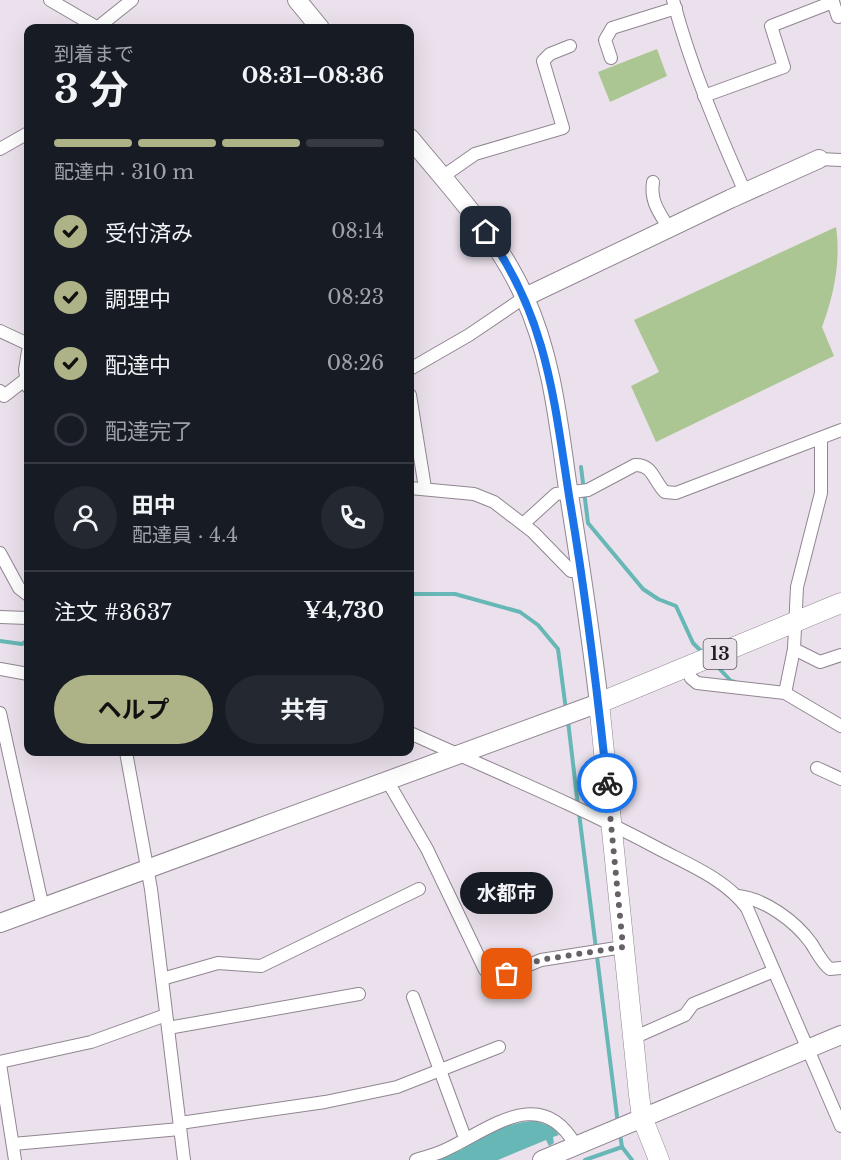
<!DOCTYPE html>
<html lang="ja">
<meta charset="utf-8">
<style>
:root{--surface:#171b24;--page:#242831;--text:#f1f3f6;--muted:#9ea1a6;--line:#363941;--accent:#aeb287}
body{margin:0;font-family:"Libre Baskerville","Noto Sans JP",serif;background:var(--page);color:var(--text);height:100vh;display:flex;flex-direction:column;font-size:22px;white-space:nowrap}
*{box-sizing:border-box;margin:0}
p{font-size:20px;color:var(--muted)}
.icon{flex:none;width:33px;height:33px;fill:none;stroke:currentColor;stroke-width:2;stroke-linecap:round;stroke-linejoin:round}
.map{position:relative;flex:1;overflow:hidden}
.details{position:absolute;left:24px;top:24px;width:390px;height:732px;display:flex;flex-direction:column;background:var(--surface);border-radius:12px;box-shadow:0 6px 24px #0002}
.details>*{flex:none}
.pin{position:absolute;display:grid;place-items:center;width:51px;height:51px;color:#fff;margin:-26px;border-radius:12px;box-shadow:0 3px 9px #0006}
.courier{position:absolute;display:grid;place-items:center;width:60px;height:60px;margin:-30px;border:4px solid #1a73e8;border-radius:50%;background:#fff;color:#222;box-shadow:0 2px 8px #0007}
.bubble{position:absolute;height:42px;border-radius:21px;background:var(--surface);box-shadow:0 6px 24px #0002;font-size:20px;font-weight:700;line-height:42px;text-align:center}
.head em{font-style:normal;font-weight:700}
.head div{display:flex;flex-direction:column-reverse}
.head{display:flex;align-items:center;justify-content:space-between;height:102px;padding:0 30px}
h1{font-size:39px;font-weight:700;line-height:45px}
.bar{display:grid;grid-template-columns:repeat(4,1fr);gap:9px 6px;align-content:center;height:72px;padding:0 30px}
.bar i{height:8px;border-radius:4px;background:var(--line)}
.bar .selected{background:var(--accent)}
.bar p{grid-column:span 4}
.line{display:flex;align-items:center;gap:15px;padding:0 30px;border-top:2px solid var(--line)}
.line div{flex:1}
.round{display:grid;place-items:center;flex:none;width:63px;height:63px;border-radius:32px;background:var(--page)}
ol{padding:0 30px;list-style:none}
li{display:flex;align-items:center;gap:18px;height:66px}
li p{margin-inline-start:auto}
li .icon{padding:6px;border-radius:50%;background:var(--accent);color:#111;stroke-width:4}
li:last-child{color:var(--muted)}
li i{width:33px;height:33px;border:3px solid var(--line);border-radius:50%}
.button{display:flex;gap:12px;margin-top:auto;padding:12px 30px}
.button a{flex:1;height:69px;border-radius:36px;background:var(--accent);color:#111;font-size:24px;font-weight:700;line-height:69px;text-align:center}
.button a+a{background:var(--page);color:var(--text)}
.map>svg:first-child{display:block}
.pitch{fill:#acc693}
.water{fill:#67b7b7}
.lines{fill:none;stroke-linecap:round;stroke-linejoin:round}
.stream{stroke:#67b7b7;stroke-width:4}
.street-casing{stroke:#908691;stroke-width:14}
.secondary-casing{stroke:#908691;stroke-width:20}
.primary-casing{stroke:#908691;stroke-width:21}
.street{stroke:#fff;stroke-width:12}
.secondary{stroke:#fff;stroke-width:18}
.primary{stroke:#fff;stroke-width:20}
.done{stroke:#676167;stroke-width:6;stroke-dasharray:0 10.8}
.route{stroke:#1a73e8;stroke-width:8}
.labels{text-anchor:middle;stroke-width:4.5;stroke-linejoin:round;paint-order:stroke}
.shield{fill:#ebe1ec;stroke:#5d575d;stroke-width:1.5}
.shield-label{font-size:18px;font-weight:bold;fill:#201c20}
</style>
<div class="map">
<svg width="841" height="1160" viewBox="0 0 841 1160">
<rect width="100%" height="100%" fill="#ebe1ec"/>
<g class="pitch">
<path d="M657 49 667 76 610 102 598 72Z"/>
<path d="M836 227C841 261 834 295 822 327L834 356 656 442 631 386 659 372 634 320Z"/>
</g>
<path class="water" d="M536 1121 553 1127 559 1135 553 1137 554 1143 549 1146 546 1140 498 1160H435L463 1149 462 1146C484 1135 511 1121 536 1121Z"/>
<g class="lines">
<g class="stream">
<path d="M581 467 588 523 643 589 658 599 676 606 693 643 702 652"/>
<path d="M410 594H455L520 612 538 625 558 649 566 710"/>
<path d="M0 641 22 644 28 640"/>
<path d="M714 663 731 681 735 682"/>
<path d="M568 721 578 806"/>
<path d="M579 813 618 1124"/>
<path d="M620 1134 622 1147 632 1160"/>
<path d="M585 1160 622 1147"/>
</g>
<g class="street-casing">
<g id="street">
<path d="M50 0 98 28"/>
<path d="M673 0C691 67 717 129 745 192"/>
<path d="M97 28 132 0"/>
<path d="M611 58 605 40 612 28 676 8"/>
<path d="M704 96 784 67 771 26 833 2 838 17"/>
<path d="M0 149 28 133"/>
<path d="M819 159 841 160"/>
<path d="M442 177 475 154 563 128 543 61 550 54 570 46"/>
<path d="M653 182C650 201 659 212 668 227"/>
<path d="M0 331 28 344"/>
<path d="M28 351 25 370 28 387"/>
<path d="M410 369 469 335 525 297"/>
<path d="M0 391 4 396 26 379"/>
<path d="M410 395 425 488"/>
<path d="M410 488 474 494 494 502 533 532 571 571H581"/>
<path d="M523 524 556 494 588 490 635 465C653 464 654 482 665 492L676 493 841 430"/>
<path d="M0 553 19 588 28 595"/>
<path d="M0 617 28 618"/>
<path d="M794 649 820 662 841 655"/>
<path d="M687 668 691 678 697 683 785 693 841 726"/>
<path d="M0 669 28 674"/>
<path d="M785 693 794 649 797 587 821 493V438"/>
<path d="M0 713 43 908"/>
<path d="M410 733C494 771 579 806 661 850 692 866 726 880 747 908L841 1126"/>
<path d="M126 752 151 889 184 1160"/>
<path d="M817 768 841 779"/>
<path d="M388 782 427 849 485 970 507 974 541 960 623 947"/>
<path d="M738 896C765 899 795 921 811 943 817 952 822 963 830 969L841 968"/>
<path d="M162 979 218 963 261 966 419 889"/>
<path d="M413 997 465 1138"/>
<path d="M168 1028 359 994"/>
<path d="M633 1038 685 1015 693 1004 774 971"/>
<path d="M0 1062 91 1042 166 1015"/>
<path d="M0 1064 15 1160"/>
<path d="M180 1123 325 1102 397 1087 499 1047"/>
<path d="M13 1144 180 1129"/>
<path d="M416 1160C425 1157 434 1155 443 1151 488 1131 541 1082 576 1146"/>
</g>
</g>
<g class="secondary-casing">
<g id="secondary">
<path d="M297 0 320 28"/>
<path d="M525 297 730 199 819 159"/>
<path d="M0 923 599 703C590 629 579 556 567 482 558 419 551 354 524 296 497 236 451 188 410 138"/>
<path d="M542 1160 841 1035"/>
</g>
</g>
<g class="primary-casing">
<path id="primary" d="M659 1160 642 1117 639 1095 599 703 841 603"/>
</g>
<use href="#street" class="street"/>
<use href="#secondary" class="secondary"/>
<use href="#primary" class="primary"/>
</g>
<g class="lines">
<path class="done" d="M507 974 540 960 623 947 607 783"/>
<path class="route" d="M486 232C548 318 554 401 570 502 586 596 597 689 607 783"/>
</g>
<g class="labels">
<rect class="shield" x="703.5" y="639" width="33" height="30" rx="4.5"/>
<g class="shield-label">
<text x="720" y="660">13</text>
</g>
</g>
</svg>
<div class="pin" style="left:507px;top:974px;background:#ea580c"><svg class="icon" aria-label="bag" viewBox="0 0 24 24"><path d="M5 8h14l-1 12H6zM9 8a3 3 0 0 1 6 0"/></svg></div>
<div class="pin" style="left:486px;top:232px;background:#1f2937"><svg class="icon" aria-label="home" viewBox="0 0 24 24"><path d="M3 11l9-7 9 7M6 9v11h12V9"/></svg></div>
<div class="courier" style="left:607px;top:783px"><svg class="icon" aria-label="bike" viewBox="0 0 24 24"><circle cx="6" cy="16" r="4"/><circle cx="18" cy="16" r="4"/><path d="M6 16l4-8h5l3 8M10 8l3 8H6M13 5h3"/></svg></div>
<div class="bubble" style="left:460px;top:872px;width:93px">水都市</div>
<section class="details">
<div class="head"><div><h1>3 分</h1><p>到着まで</p></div><em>08:31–08:36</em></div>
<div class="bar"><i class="selected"></i><i class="selected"></i><i class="selected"></i><i></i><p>配達中 · 310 m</p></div>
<ol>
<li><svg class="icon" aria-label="check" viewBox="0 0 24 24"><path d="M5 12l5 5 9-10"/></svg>受付済み<p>08:14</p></li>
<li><svg class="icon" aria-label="check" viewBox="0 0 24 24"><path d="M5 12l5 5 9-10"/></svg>調理中<p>08:23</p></li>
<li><svg class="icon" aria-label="check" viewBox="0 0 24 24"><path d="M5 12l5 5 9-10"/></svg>配達中<p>08:26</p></li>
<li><i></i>配達完了</li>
</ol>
<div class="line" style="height:108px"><a class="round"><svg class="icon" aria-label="person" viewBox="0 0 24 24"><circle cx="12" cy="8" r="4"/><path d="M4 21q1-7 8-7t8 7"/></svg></a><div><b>田中</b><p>配達員 · 4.4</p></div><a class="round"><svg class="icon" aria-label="phone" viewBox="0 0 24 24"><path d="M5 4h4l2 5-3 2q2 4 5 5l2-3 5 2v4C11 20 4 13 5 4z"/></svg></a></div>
<div class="line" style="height:78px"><div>注文 #3637</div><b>¥4,730</b></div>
<div class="button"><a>ヘルプ</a><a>共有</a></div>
</section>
</div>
